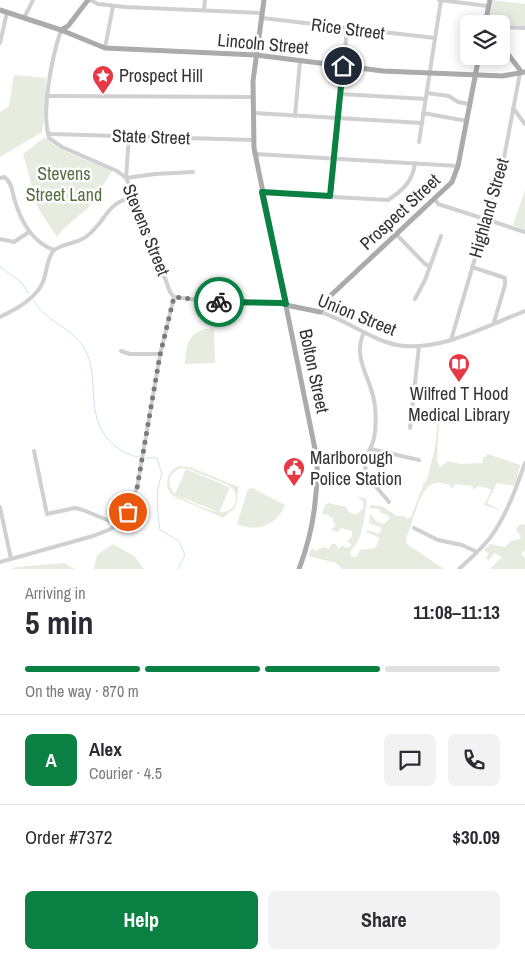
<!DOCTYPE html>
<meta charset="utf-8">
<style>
:root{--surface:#fff;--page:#f2f2f3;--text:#2b2b33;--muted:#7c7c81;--line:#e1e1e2;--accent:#0b8043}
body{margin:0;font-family:"Archivo Narrow",sans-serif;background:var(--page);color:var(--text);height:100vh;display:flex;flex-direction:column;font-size:19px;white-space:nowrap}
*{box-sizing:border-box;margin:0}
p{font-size:16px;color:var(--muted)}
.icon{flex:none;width:28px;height:28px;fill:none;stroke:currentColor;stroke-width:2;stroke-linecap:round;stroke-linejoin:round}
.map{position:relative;height:569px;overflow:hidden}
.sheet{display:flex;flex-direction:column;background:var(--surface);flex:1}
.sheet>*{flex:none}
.controls{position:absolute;left:460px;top:15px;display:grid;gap:10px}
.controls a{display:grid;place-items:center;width:50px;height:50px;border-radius:8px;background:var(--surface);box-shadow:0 2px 12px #0003;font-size:25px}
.pin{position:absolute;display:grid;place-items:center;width:42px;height:42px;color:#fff;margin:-21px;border:2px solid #fff;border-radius:50%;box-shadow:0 1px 5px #0007}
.courier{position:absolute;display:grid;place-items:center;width:50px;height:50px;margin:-25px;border:4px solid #0b8043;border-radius:50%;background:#fff;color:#222;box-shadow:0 1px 6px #0007}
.head em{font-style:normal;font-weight:700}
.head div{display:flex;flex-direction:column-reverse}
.head{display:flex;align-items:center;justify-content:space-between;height:85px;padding:0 25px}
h1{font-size:32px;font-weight:700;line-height:38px}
.bar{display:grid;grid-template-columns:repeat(4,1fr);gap:8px 5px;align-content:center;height:60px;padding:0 25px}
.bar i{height:6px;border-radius:4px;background:var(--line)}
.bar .on{background:var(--accent)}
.bar p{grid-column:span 4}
.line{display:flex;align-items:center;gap:12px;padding:0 25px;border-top:1px solid var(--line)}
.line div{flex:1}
.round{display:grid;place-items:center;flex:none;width:52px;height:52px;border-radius:8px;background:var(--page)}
.cta{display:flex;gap:10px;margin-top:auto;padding:10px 25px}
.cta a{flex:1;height:58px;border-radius:8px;background:var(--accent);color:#fff;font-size:20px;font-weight:700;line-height:58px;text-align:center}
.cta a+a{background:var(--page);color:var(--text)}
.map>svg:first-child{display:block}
.green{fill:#e6ecdf;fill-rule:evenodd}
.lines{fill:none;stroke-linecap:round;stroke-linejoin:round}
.stream{stroke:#cfe2ee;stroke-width:1}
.minor{stroke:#d0d0d0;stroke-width:4}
.major{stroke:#ababab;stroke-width:5}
.done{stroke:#7a7a7a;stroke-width:5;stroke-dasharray:0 9}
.route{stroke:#0b8043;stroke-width:6}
.labels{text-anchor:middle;stroke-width:5;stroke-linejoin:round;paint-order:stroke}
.street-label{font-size:18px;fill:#333;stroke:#fff}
.poi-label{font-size:18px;fill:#333;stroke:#fff;text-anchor:start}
.park-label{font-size:18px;fill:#56703f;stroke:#fff}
</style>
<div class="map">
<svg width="525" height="569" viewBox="0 0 525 569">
<rect width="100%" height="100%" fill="#fff"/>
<g class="green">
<path d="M493 0 525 4V26L491 23 489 19Z"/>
<path d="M14 75 46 78 45 113 42 132 0 157V112L9 106Z"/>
<path d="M45 137C56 151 95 163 113 170L88 208 62 230 57 237 38 208 23 154Z"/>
<path d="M525 190V230L513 225Z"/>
<path d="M204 329H214L215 363 185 364C186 347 187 335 204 329Z"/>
<path d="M437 422H439L437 461 440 467 448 461 461 464 482 463 483 458 488 454 520 465 515 486 497 483 487 503 502 511 484 505 491 491 490 489 478 486 474 490 472 486 455 484 453 489 448 484C445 484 440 482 436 483 418 485 413 527 406 538L407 544 444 569H342L336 563 308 556 312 548 315 551 323 547 329 549 331 544H336L338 549 342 545 347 548 352 545 347 541 352 536V531L341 528 338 532 332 530 331 528 335 527V524L333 522V518L329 517V515L322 514 325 505 328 503 347 507 348 511 356 515 363 508V502L358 497 353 496 366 498 367 502C363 519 364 538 351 550L350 556 356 557 360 550 375 548 380 538 366 532 367 530 379 534 382 528 369 523 370 514 377 522 384 524 390 518 386 514 381 513 379 509 369 508 371 505 382 506 397 516H404L407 519 411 517 424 483C430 477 428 471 431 464 435 449 437 437 437 422Z"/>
<path d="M179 466 190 467 239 487C236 493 239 499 236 505 234 511 227 513 224 518L177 498 171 494 167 487 168 477 172 470ZM180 468 189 469 228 485 234 490 236 497C235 528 191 502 176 495L219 512 229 490V487L186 469 175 494C166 485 168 474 180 468Z"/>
<path d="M252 488 285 505C277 525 257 533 237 524L248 489Z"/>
<path d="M525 524V550L521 554 525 558V569H490L502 557 494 553 489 560 486 559 489 554 484 550 490 544 505 547 511 541 519 539 521 536 516 530 519 525Z"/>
<path d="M113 544 134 556 144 569H94L97 555Z"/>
<path d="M64 563 75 569H10L17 567Z"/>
</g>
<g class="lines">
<g class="stream">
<path d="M0 267 21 282 29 294"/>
<path d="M33 300C36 305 40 310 45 314 57 325 75 333 83 346 103 378 81 418 115 446 122 451 130 456 139 457"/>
<path d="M145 458H157L162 475C154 491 158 513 160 530L179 541 185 555 178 569"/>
</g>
<g class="minor">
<path d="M90 0 98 4 125 7 262 13"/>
<path d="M439 0 488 6"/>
<path d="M204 10 205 0"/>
<path d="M24 18 33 0"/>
<path d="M262 18 435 38"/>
<path d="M501 27 525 28"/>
<path d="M0 43 7 12"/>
<path d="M105 48 113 6"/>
<path d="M427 93 449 96 458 102 469 104"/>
<path d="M340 94 426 99"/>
<path d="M48 96 253 97"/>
<path d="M513 108 525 124"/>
<path d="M254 113 422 123"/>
<path d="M423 113 467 121"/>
<path d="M295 116 300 61"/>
<path d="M48 133 51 134 254 140"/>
<path d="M129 136 126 178 155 174 193 172"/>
<path d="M419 142 441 0"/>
<path d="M255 154 458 166"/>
<path d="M0 178 4 177C11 181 12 190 14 198 20 219 31 242 54 250 64 243 77 244 87 236 108 220 105 202 135 197"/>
<path d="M262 193 388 200C402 191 413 181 415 163"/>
<path d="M331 197 347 28"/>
<path d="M435 199 438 204 525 232"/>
<path d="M396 234 424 263 430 267"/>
<path d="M0 239 14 242 29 232"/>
<path d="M472 267 505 278V285L494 322"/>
<path d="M174 297 223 303H282L286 305"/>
<path d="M415 299 425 280 441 236"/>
<path d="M320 312C344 319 363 334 386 342 430 358 485 326 525 311"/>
<path d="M0 317C15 310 39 297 44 279 47 270 47 258 54 250"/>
<path d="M364 332C351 360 373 379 375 407 376 417 376 428 374 438 372 449 362 459 366 471 370 482 382 493 389 502"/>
<path d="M451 340 503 163 520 73"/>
<path d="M121 351 130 354H161"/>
<path d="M410 428 419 346"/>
<path d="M371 449 419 460"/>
<path d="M34 451 47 514 75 508 83 510 117 524"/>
<path d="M0 507 11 559"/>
<path d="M414 528 438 540 462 545 477 552"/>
<path d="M0 562 93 536 111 529 121 521 128 512 137 488 160 355 174 297 170 292 135 197 126 178 117 171 62 147 49 138C41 110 52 57 61 30"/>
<path d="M459 569C470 559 481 549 490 538 506 516 516 489 525 463"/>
</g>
<g class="major">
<path d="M264 0 253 81 254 148 317 459C318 497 313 533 299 569"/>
<path d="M0 10 61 30 105 48 256 55 383 71 502 76 525 72"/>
<path d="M485 24 490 0"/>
<path d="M61 30 68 26 88 0"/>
<path d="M501 45 520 70V73"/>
<path d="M286 305 320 312 328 298 452 182 458 166 479 56"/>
</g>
</g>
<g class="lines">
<path class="done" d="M128 512 137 488 160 355 174 297 219 302"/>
<path class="route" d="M219 302 282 303 286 304 262 192 330 196 343 66"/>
</g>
<defs>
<g id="sight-pin" transform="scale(1.125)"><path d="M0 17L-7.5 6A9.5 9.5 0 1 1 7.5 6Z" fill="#e63946" stroke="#fff"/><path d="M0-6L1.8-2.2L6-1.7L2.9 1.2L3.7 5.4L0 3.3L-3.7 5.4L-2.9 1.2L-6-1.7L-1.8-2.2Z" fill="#fff"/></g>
<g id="library-pin" transform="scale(1.125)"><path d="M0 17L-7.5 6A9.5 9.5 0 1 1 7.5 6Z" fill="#e63946" stroke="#fff"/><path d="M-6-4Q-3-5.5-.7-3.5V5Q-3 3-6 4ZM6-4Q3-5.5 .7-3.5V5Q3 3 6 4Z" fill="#fff"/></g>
<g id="civic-pin" transform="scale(1.125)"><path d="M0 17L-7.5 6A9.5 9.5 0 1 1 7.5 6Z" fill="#e63946" stroke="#fff"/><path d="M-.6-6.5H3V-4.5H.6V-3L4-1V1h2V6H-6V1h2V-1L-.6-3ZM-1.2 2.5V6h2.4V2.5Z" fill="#fff"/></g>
</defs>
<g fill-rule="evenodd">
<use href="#sight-pin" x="103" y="76"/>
<use href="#library-pin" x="459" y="364"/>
<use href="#civic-pin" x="294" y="468"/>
</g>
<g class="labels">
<g class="street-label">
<text transform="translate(348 29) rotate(7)" y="6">Rice Street</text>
<text transform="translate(263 44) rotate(5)" y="6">Lincoln Street</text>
<text transform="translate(151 137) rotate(2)" y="6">State Street</text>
<text transform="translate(489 208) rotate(-74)" y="6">Highland Street</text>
<text transform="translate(400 212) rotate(-43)" y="6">Prospect Street</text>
<text transform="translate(146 230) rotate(68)" y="6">Stevens Street</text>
<text transform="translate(357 315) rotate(22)" y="6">Union Street</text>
<text transform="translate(314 371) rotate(78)" y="6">Bolton Street</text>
</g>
<g class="poi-label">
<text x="119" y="82">Prospect Hill</text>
<text x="459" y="400" text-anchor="middle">Wilfred T Hood<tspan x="459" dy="21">Medical Library</tspan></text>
<text x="310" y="464">Marlborough<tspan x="310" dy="21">Police Station</tspan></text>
</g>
<g class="park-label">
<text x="64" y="180">Stevens<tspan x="64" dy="21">Street Land</tspan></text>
</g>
</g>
</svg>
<div class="controls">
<a><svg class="icon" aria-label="layers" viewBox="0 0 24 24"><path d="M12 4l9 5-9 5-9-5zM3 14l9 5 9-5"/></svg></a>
</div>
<div class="pin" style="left:128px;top:512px;background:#ea580c"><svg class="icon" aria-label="bag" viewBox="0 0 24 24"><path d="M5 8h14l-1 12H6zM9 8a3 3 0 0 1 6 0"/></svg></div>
<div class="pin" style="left:343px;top:66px;background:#1f2937"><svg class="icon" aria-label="home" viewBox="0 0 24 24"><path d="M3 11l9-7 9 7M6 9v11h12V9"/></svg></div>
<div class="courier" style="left:219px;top:302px"><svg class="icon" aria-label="bike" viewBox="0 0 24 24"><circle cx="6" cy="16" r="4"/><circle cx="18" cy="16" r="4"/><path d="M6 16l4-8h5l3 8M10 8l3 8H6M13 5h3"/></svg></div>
</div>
<section class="sheet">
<div class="head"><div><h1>5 min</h1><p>Arriving in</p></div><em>11:08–11:13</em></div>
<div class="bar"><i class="on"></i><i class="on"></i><i class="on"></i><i></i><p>On the way · 870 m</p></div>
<div class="line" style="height:90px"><b class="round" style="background:var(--accent);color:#fff">A</b><div><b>Alex</b><p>Courier · 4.5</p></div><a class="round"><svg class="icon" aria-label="chat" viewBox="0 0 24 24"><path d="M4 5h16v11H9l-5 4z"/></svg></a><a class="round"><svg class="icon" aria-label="phone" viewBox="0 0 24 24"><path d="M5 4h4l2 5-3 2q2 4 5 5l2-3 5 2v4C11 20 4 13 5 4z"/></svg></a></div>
<div class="line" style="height:65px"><div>Order #7372</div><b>$30.09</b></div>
<div class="cta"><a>Help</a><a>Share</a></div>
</section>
